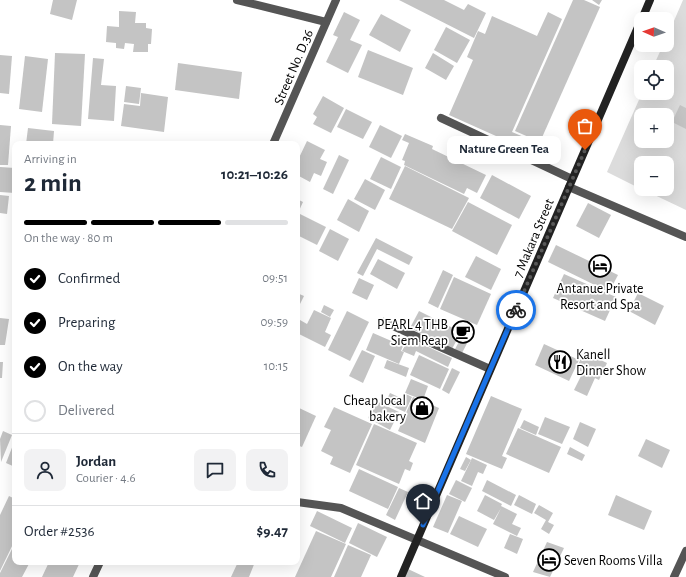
<!DOCTYPE html>
<meta charset="utf-8">
<style>
:root{--surface:#fff;--page:#f2f2f3;--text:#1f2937;--muted:#747a83;--line:#e0e1e3;--accent:#000}
body{margin:0;font-family:"Alegreya Sans",sans-serif;background:var(--page);color:var(--text);height:100vh;display:flex;flex-direction:column;font-size:15px;white-space:nowrap}
*{box-sizing:border-box;margin:0}
p{font-size:13px;color:var(--muted)}
.icon{flex:none;width:22px;height:22px;fill:none;stroke:currentColor;stroke-width:2;stroke-linecap:round;stroke-linejoin:round}
.map{position:relative;flex:1;overflow:hidden}
.side{position:absolute;left:12px;top:141px;width:288px;height:424px;display:flex;flex-direction:column;background:var(--surface);border-radius:8px;box-shadow:0 4px 16px #0002}
.side>*{flex:none}
.needle{width:26px;rotate:272deg}
.controls{position:absolute;left:634px;top:12px;display:grid;gap:8px}
.controls a{display:grid;place-items:center;width:40px;height:40px;border-radius:8px;background:var(--surface);box-shadow:0 4px 16px #0002;font-size:20px}
.pin{position:absolute;display:grid;place-items:center;width:34px;height:34px;color:#fff;margin:-41px -17px;border-radius:50% 50% 50% 0;rotate:-45deg;box-shadow:0 0 4px #0007}
.pin .icon{rotate:45deg}
.courier{position:absolute;display:grid;place-items:center;width:40px;height:40px;margin:-20px;border:3px solid #1a73e8;border-radius:50%;background:#fff;color:#222;box-shadow:0 1px 5px #0007}
.bubble{position:absolute;height:28px;border-radius:8px;background:var(--surface);box-shadow:0 4px 16px #0002;font-size:13px;font-weight:600;line-height:28px;text-align:center}
.headline em{font-style:normal;font-weight:600}
.headline div{display:flex;flex-direction:column-reverse}
.headline{display:flex;align-items:center;justify-content:space-between;height:68px;padding:0 12px}
h1{font-size:26px;font-weight:600;line-height:30px}
.bar{display:grid;grid-template-columns:repeat(4,1fr);gap:6px 4px;align-content:center;height:48px;padding:0 12px}
.bar i{height:5px;border-radius:3px;background:var(--line)}
.bar .active{background:var(--accent)}
.bar p{grid-column:span 4}
.line{display:flex;align-items:center;gap:10px;padding:0 12px;border-top:1px solid var(--line)}
.line div{flex:1}
.round{display:grid;place-items:center;flex:none;width:42px;height:42px;border-radius:8px;background:var(--page)}
ol{padding:0 12px;list-style:none}
li{display:flex;align-items:center;gap:12px;height:44px}
li p{margin-inline-start:auto}
li .icon{padding:4px;border-radius:50%;background:var(--accent);color:#fff;stroke-width:4}
li:last-child{color:var(--muted)}
li i{width:22px;height:22px;border:2px solid var(--line);border-radius:50%}
.map>svg:first-child{display:block}
.green{fill:#dcdcdc;fill-rule:evenodd}
.building{fill:#c4c4c4}
.lines{fill:none;stroke-linecap:round;stroke-linejoin:round}
.path{stroke:#777;stroke-width:2.5;stroke-dasharray:1 2;stroke-linecap:butt}
.lane{stroke:#555;stroke-width:8}
.street{stroke:#555;stroke-width:8}
.secondary{stroke:#222;stroke-width:8}
.done{stroke:#595959;stroke-width:4;stroke-dasharray:0 7.2}
.route{stroke:#1a73e8;stroke-width:5}
.labels{text-anchor:middle;stroke-width:3.5;stroke-linejoin:round;paint-order:stroke}
.street-label{font-size:14px;fill:#000;stroke:#fff}
.poi-label{font-size:14px;fill:#000;stroke:#fff;text-anchor:end}
</style>
<div class="map">
<svg width="686" height="577" viewBox="0 0 686 577">
<rect width="100%" height="100%" fill="#fff"/>
<path class="green" d="M683 0H686V210L642 189H667V163H641V189L607 172 642 93H667V67H653L663 45H667V37ZM641 115H667V141H641Z"/>
<g class="building">
<path d="M53 0H77L72 20 50 14Z"/>
<path d="M399 0H444L464 10 468 4 486 13 474 38Z"/>
<path d="M573 0H584L600 7 540 142 515 131Z"/>
<path d="M592 0H602L599 5Z"/>
<path d="M119 11 136 12 135 23H146V28L152 29 151 44H148V52H133L134 44 125 43 124 49 116 48V43L106 42 107 26 119 27Z"/>
<path d="M344 12 360 20 350 40 362 45 348 73 326 62 338 37 333 35Z"/>
<path d="M548 12 562 19 512 132 531 140 527 150 449 115 473 60 467 57 478 31 485 34 492 16 537 36Z"/>
<path d="M381 14 411 30 400 52 369 35Z"/>
<path d="M446 27 470 40 457 63 434 50Z"/>
<path d="M368 50 413 68 403 95 358 77Z"/>
<path d="M55 53 85 54 81 126 52 124Z"/>
<path d="M433 53 454 66 446 80 425 68Z"/>
<path d="M0 55 12 56 9 94 0 93Z"/>
<path d="M25 56 48 59 42 112 19 109Z"/>
<path d="M93 58 104 59 101 85 116 86 114 121 88 119Z"/>
<path d="M178 63 242 72 239 99 175 90Z"/>
<path d="M126 86 141 88 139 104 124 102Z"/>
<path d="M141 93 168 97 164 132 121 126 124 104 140 106Z"/>
<path d="M323 96 344 108 331 133 313 124 317 117 313 114Z"/>
<path d="M680 105 686 108V129L672 122Z"/>
<path d="M346 109 372 122 363 139 337 127Z"/>
<path d="M0 125 11 126 8 165H0Z"/>
<path d="M380 125 402 136 391 158 369 147Z"/>
<path d="M28 128 54 131 53 144H26Z"/>
<path d="M405 134 433 146 432 149 486 175 477 193 467 188 464 194 404 165 405 161 402 160 409 143 402 140Z"/>
<path d="M307 141 325 150 320 159 327 162 321 176 314 173 310 182 297 175V162Z"/>
<path d="M339 155 349 160 333 194 323 189Z"/>
<path d="M381 157 401 167 391 189 370 179Z"/>
<path d="M405 166 469 198 452 229 389 199Z"/>
<path d="M0 167 15 168V193L0 192Z"/>
<path d="M492 175 531 196 519 219 480 198Z"/>
<path d="M365 179 385 190 375 210 354 199Z"/>
<path d="M0 195 9 196 7 214 0 213Z"/>
<path d="M297 199 303 202 297 215Z"/>
<path d="M348 199 369 211 359 232 337 220Z"/>
<path d="M468 202 512 225 497 255 452 231Z"/>
<path d="M588 203 611 215 599 238 576 226Z"/>
<path d="M300 214 326 227 317 245 297 235V221Z"/>
<path d="M330 229 349 239 338 261 319 251Z"/>
<path d="M376 238 413 257 409 265 377 249 363 276 357 273Z"/>
<path d="M556 245 618 275 609 292 548 262Z"/>
<path d="M476 256 501 269 491 290 465 277Z"/>
<path d="M378 259 405 273 397 289 370 274Z"/>
<path d="M443 270 453 275 438 308 428 303Z"/>
<path d="M564 274 616 297 605 321 553 298Z"/>
<path d="M454 277 491 294 477 325 440 309Z"/>
<path d="M359 278 374 285 367 300 352 293Z"/>
<path d="M297 293 304 296 297 310Z"/>
<path d="M638 293 664 306 655 325 629 311Z"/>
<path d="M324 305 334 310 330 317 321 312Z"/>
<path d="M314 310 331 318 325 332 331 335 325 347 297 333V326L300 320 307 324Z"/>
<path d="M347 311 369 322 350 361 328 350Z"/>
<path d="M419 311 461 332 452 349 410 328Z"/>
<path d="M0 318 9 319 5 345H0Z"/>
<path d="M466 329 473 332 462 353 455 349Z"/>
<path d="M373 333 403 346 401 351 404 352 399 364 366 350Z"/>
<path d="M409 338 452 358 448 367 416 351 414 356 402 351Z"/>
<path d="M544 344 579 360 569 381 535 365Z"/>
<path d="M362 350 375 356 363 383 349 376Z"/>
<path d="M584 352 607 363 599 380 589 375 595 378 587 396 574 390 583 372 576 369Z"/>
<path d="M419 355 449 369 440 389 410 375Z"/>
<path d="M387 360 409 368 406 377 384 368Z"/>
<path d="M0 362H3L2 378H0Z"/>
<path d="M452 368 460 372 449 394 442 390Z"/>
<path d="M411 379 428 386 423 400 405 393Z"/>
<path d="M390 393 403 399 406 394 412 397 405 412 385 403Z"/>
<path d="M491 396 522 409 502 456 507 458 502 469 466 454Z"/>
<path d="M413 397 439 408 425 443 398 431Z"/>
<path d="M376 401 399 412 390 430 368 418Z"/>
<path d="M297 407 316 416 302 447 297 445Z"/>
<path d="M334 407 372 424 350 473 330 464 333 457 321 451 331 430 324 427Z"/>
<path d="M545 417 570 427 562 444 538 434Z"/>
<path d="M524 420 539 427 536 435 520 428Z"/>
<path d="M580 422 596 429 588 447 573 439Z"/>
<path d="M374 424 417 443 409 461 413 463 410 471 405 469 399 484 356 465Z"/>
<path d="M518 428 561 447 549 473 506 454Z"/>
<path d="M3 431 12 435 1 462 0 439Z"/>
<path d="M646 439 670 450 662 468 638 456Z"/>
<path d="M13 445 15 446V467L6 463Z"/>
<path d="M570 447 585 455 582 461 567 454Z"/>
<path d="M466 457 471 460 465 471 460 469Z"/>
<path d="M472 458 487 465 483 474 478 472 472 486 461 481Z"/>
<path d="M359 469 398 487 388 509 349 491Z"/>
<path d="M456 480 472 488 465 502 449 494Z"/>
<path d="M487 480 516 495 511 506 482 491Z"/>
<path d="M399 488 408 492 395 520 386 515Z"/>
<path d="M447 495 462 501 448 533 433 527Z"/>
<path d="M485 495 502 504 501 506 517 514 512 524 521 528 517 536 493 524 501 508 494 520 477 511Z"/>
<path d="M519 495 536 504 532 514 514 505Z"/>
<path d="M616 495 652 511 644 530 608 515Z"/>
<path d="M9 496 15 499V540L0 571V515Z"/>
<path d="M539 505 553 513 548 522 554 525 549 534 541 529 546 520 534 513Z"/>
<path d="M317 511 352 528 345 543 310 526Z"/>
<path d="M459 516 487 529 478 547 450 534Z"/>
<path d="M358 523 387 537 377 557 349 543Z"/>
<path d="M316 531 346 544 331 577H295Z"/>
<path d="M510 534 523 539 517 554 504 548Z"/>
<path d="M547 542 564 548 550 577 533 572Z"/>
<path d="M348 545 371 555 361 577H334Z"/>
<path d="M13 547 15 548V562H30L22 577H0V573Z"/>
<path d="M49 562H80L73 577H42Z"/>
<path d="M238 562H255L249 577H231Z"/>
<path d="M408 569 425 577H405Z"/>
</g>
<g class="lines">
<path class="path" d="M13 385 15 386"/>
<g class="lane">
<path d="M441 118 572 179"/>
<path d="M384 322 490 369"/>
<path d="M674 577 686 551"/>
</g>
<g class="street">
<path d="M237 0 326 22"/>
<path d="M273 144 336 0"/>
<path d="M569 187 686 237"/>
<path d="M297 502 341 508 505 577"/>
<path d="M93 577 100 562"/>
</g>
<g class="secondary">
<path d="M642 19 650 0"/>
<path d="M401 577 641 20"/>
</g>
</g>
<g class="lines">
<path class="done" d="M516 310 585 150"/>
<path class="route" d="M423 525 516 310"/>
</g>
<defs>
<g id="hotel-ring" transform="scale(1.15)"><circle r="9.5" fill="#fff" stroke="#000" stroke-width="1.5"/><path d="M-6-4.5h1.5V1H6V5H4.5V3h-9V5H-6ZM-4 0a1.8 1.8 0 1 1 3.6 0ZM.5 0V-2.5h3Q6-2.5 6 0Z" fill="#000"/></g>
<g id="cafe-ring" transform="scale(1.15)"><circle r="9.5" fill="#fff" stroke="#000" stroke-width="1.5"/><path d="M-5.5-4.5H6V0H3Q3 3.5 0 3.5H-2.5Q-5.5 3.5-5.5 0ZM3-3.2v2h1.7v-2ZM-6 4.5H4V6H-6Z" fill="#000"/></g>
<g id="restaurant-ring" transform="scale(1.15)"><circle r="9.5" fill="#fff" stroke="#000" stroke-width="1.5"/><path d="M-5-6h1v4h1v-4h1v4h1v-4h1v5L-1.5 .5V6h-2V.5L-5-1ZM5-6V6H3V1.5H1.5Q1.5-4 5-6Z" fill="#000"/></g>
<g id="shop-ring" transform="scale(1.15)"><circle r="9.5" fill="#fff" stroke="#000" stroke-width="1.5"/><path d="M-5-2.5h2.3a2.7 3.5 0 0 1 5.4 0H5L5.5 6h-11ZM-1.5-2.5h3a1.5 2.3 0 0 0-3 0Z" fill="#000"/></g>
</defs>
<g fill-rule="evenodd">
<use href="#hotel-ring" x="600" y="266"/>
<use href="#cafe-ring" x="463" y="332"/>
<use href="#restaurant-ring" x="560" y="362"/>
<use href="#shop-ring" x="422" y="408"/>
<use href="#hotel-ring" x="549" y="560"/>
</g>
<g class="labels">
<g class="street-label">
<text transform="translate(293 67) rotate(-67)" y="5">Street No. D.36</text>
<text transform="translate(533 238) rotate(-67)" y="5">7 Makara Street</text>
</g>
<g class="poi-label">
<text x="600" y="293" text-anchor="middle">Antanue Private<tspan x="600" dy="16">Resort and Spa</tspan></text>
<text x="448" y="329">PEARL 4 THB<tspan x="448" dy="16">Siem Reap</tspan></text>
<text x="576" y="359" text-anchor="start">Kanell<tspan x="576" dy="16">Dinner Show</tspan></text>
<text x="406" y="405">Cheap local<tspan x="406" dy="16">bakery</tspan></text>
<text x="564" y="565" text-anchor="start">Seven Rooms Villa</text>
</g>
</g>
</svg>
<div class="controls">
<a><svg class="needle" viewBox="-14 -14 28 28"><path d="M0-13l5 13h-10z" fill="#e53935"/><path d="M0 13l5-13h-10z" fill="#747a83"/></svg></a>
<a><svg class="icon" aria-label="locate" viewBox="0 0 24 24"><circle cx="12" cy="12" r="6"/><path d="M12 2v4M12 18v4M2 12h4M18 12h4"/></svg></a>
<a>+</a>
<a>−</a>
</div>
<div class="pin" style="left:585px;top:150px;background:#ea580c"><svg class="icon" aria-label="bag" viewBox="0 0 24 24"><path d="M5 8h14l-1 12H6zM9 8a3 3 0 0 1 6 0"/></svg></div>
<div class="pin" style="left:423px;top:525px;background:#1f2937"><svg class="icon" aria-label="home" viewBox="0 0 24 24"><path d="M3 11l9-7 9 7M6 9v11h12V9"/></svg></div>
<div class="courier" style="left:516px;top:310px"><svg class="icon" aria-label="bike" viewBox="0 0 24 24"><circle cx="6" cy="16" r="4"/><circle cx="18" cy="16" r="4"/><path d="M6 16l4-8h5l3 8M10 8l3 8H6M13 5h3"/></svg></div>
<div class="bubble" style="left:447px;top:136px;width:114px">Nature Green Tea</div>
<section class="side">
<div class="headline"><div><h1>2 min</h1><p>Arriving in</p></div><em>10:21–10:26</em></div>
<div class="bar"><i class="active"></i><i class="active"></i><i class="active"></i><i></i><p>On the way · 80 m</p></div>
<ol>
<li><svg class="icon" aria-label="check" viewBox="0 0 24 24"><path d="M5 12l5 5 9-10"/></svg>Confirmed<p>09:51</p></li>
<li><svg class="icon" aria-label="check" viewBox="0 0 24 24"><path d="M5 12l5 5 9-10"/></svg>Preparing<p>09:59</p></li>
<li><svg class="icon" aria-label="check" viewBox="0 0 24 24"><path d="M5 12l5 5 9-10"/></svg>On the way<p>10:15</p></li>
<li><i></i>Delivered</li>
</ol>
<div class="line" style="height:72px"><a class="round"><svg class="icon" aria-label="person" viewBox="0 0 24 24"><circle cx="12" cy="8" r="4"/><path d="M4 21q1-7 8-7t8 7"/></svg></a><div><b>Jordan</b><p>Courier · 4.6</p></div><a class="round"><svg class="icon" aria-label="chat" viewBox="0 0 24 24"><path d="M4 5h16v11H9l-5 4z"/></svg></a><a class="round"><svg class="icon" aria-label="phone" viewBox="0 0 24 24"><path d="M5 4h4l2 5-3 2q2 4 5 5l2-3 5 2v4C11 20 4 13 5 4z"/></svg></a></div>
<div class="line" style="height:52px"><div>Order #2536</div><b>$9.47</b></div>
</section>
</div>
